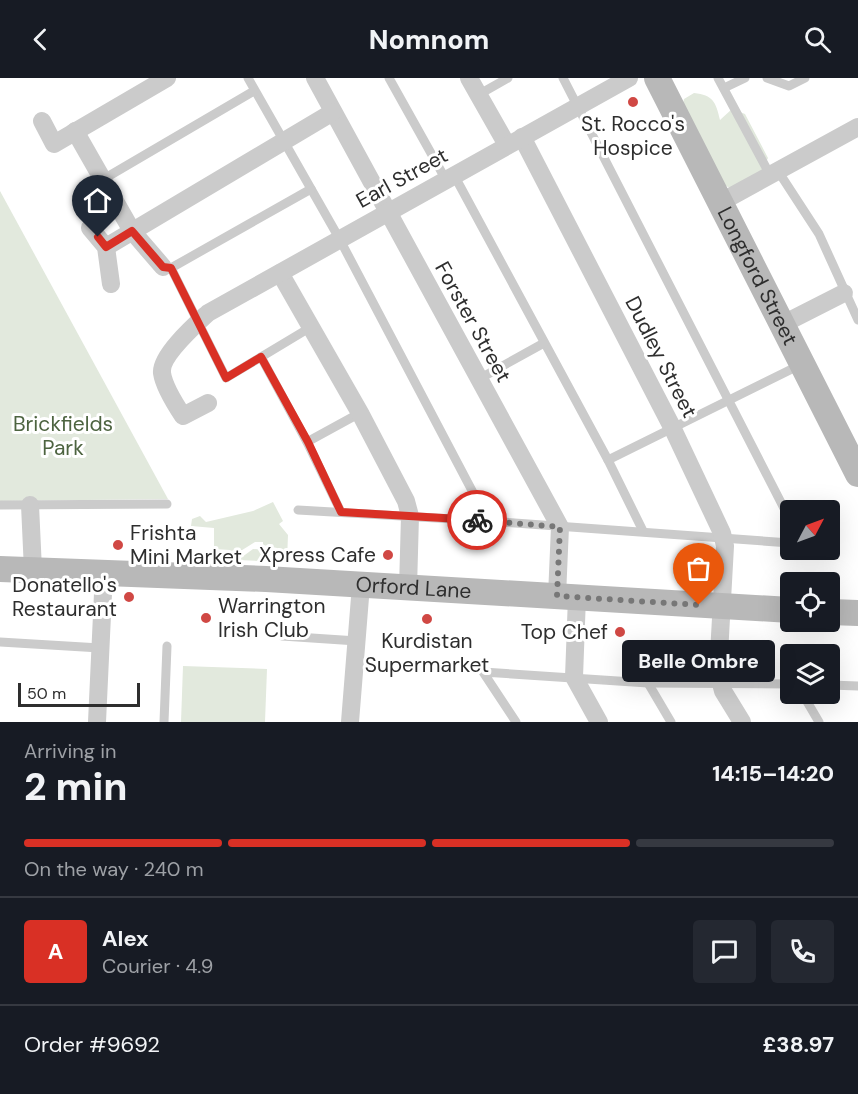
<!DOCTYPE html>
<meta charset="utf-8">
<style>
:root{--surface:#171b24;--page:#242831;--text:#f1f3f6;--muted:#9ea1a6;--line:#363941;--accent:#d93025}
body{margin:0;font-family:"DM Sans",sans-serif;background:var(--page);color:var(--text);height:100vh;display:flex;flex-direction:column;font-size:22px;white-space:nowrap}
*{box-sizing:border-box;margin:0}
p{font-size:20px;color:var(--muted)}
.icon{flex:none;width:33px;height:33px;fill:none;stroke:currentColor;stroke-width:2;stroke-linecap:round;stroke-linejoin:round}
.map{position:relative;height:644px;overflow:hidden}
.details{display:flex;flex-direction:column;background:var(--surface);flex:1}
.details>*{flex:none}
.needle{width:39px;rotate:49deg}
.fabs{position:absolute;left:780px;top:422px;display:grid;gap:12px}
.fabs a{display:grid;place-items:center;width:60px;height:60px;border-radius:6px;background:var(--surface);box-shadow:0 6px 24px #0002;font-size:30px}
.scale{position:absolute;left:18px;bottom:15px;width:122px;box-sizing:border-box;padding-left:6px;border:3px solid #2e2e2e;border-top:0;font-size:16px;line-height:21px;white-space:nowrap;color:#2e2e2e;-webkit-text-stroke:4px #fff;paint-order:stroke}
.pin{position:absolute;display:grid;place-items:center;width:51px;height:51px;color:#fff;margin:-62px -26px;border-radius:50% 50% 50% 0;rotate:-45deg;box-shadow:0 0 6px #0007}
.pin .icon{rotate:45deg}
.courier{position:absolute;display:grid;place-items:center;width:60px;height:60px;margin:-30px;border:4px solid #d93025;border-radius:50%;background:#fff;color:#222;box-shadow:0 2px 8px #0007}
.bubble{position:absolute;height:42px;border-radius:6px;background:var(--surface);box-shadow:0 6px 24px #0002;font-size:20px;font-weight:800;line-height:42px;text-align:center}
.overview em{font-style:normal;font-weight:800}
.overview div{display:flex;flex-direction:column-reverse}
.overview{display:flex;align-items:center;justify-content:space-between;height:102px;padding:0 24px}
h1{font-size:39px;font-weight:800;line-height:45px}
.bar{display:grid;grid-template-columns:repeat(4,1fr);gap:9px 6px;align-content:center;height:72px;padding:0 24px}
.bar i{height:8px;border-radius:4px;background:var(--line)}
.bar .current{background:var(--accent)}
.bar p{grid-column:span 4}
.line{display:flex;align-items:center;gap:15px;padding:0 24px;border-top:2px solid var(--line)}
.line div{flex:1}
.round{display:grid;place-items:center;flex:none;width:63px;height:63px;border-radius:6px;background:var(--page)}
header{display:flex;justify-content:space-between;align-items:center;height:78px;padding:0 24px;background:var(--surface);font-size:27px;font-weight:800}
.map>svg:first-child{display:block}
.green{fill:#e2e9dd}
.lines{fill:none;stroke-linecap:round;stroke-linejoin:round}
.lane{stroke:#cbcbcb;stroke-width:9}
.street{stroke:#cbcbcb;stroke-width:18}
.secondary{stroke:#b8b8b8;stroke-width:26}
.done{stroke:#777;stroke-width:6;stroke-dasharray:0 10.8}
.route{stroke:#d93025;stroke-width:8}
.poi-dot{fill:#d04844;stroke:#fff;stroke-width:2}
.labels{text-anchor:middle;stroke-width:6;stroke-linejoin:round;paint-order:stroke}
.poi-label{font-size:21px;fill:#2e2e2e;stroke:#fff;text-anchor:end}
.street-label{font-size:21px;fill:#2e2e2e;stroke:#fff}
.park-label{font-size:21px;fill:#4d6440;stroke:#fff}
</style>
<header><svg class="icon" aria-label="back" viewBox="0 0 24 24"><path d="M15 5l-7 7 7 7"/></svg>Nomnom<svg class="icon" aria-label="search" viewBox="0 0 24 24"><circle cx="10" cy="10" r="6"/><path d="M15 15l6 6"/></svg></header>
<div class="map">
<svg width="858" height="644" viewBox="0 0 858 644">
<rect width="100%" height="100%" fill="#fff"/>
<g class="green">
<path d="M694 15C713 17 716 24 720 42L732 31 745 36 768 80 762 92 730 110 720 105 681 34 684 21Z"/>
<path d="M0 113 168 421 0 423Z"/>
<path d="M273 424 283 443 279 446 288 457 287 482 277 470 263 467V464H255L231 479 230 472 214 471V450L191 448 192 441 200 438 206 444 253 433Z"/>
<path d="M253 471 270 472 283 484 238 482Z"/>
<path d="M183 588 267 591 265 644H181Z"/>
</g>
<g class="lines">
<g class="lane">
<path d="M248 0 339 160 488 443"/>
<path d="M389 0 446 102"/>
<path d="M563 0 790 442"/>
<path d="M718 0 770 97"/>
<path d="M767 0 789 8 805 0"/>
<path d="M724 10 745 0"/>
<path d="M478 17 508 0"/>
<path d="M778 93 819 156 858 242"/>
<path d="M454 97 608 382 643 453"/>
<path d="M102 102 254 13"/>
<path d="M163 189 171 190 226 300 311 249"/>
<path d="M171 190 311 111"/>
<path d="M261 279 307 364 341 434"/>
<path d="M479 301 544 265"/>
<path d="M307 364 360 335"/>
<path d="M608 382 800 287"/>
<path d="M0 427 167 426"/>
<path d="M298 432 488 443 790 465"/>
<path d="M282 558 357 563"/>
<path d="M0 564 100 570"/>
<path d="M648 605 671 644"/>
<path d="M830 607 858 608"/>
<path d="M802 615 819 644"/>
<path d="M164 644 167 568"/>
<path d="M516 644 483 594 648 605 790 606"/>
</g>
<g class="street">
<path d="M315 0 560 449 557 518"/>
<path d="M469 0 507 67"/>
<path d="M42 43 54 66 167 0"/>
<path d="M75 53 132 153 163 189"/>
<path d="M522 59 672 349 722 455 725 468 718 594 723 613 742 644"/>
<path d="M721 124 858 49"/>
<path d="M90 150 106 169 111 206"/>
<path d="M106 169 333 34"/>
<path d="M280 195 360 335 406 423 410 438 408 510"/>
<path d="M783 246 844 215"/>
<path d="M208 325 183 338C175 326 164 309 162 295 160 278 195 247 208 235L629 0"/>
<path d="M30 427 33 492"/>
<path d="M577 519 574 599 599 644"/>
<path d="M97 644 104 494"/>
<path d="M350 644 361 507"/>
</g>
<g class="secondary">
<path id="s1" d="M657 0 858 396"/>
<path id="s2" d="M0 491 266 501 790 532"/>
<path d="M830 534 858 535"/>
</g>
</g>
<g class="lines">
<path class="done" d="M477 442 560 449 557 518 699 527"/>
<path class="route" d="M98 159 106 169 132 153 163 189 171 190 226 300 261 279 308 364 341 434 477 442"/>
</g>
<g class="poi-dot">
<circle cx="633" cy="24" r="6"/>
<circle cx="118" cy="467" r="6"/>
<circle cx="388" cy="477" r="6"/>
<circle cx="129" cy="519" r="6"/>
<circle cx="206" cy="540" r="6"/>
<circle cx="427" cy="541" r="6"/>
<circle cx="620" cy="554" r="6"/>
</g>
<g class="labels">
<g class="poi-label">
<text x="633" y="53" text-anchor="middle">St. Rocco's<tspan x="633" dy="24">Hospice</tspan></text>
<text x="130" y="462" text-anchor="start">Frishta<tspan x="130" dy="24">Mini Market</tspan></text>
<text x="376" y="484">Xpress Cafe</text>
<text x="117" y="514">Donatello's<tspan x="117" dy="24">Restaurant</tspan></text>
<text x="218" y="535" text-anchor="start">Warrington<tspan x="218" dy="24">Irish Club</tspan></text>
<text x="608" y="561">Top Chef</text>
<text x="427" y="570" text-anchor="middle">Kurdistan<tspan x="427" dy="24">Supermarket</tspan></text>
</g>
<g class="street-label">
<text transform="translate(402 100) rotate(-29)" y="7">Earl Street</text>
<text dy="7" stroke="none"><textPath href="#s1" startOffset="222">Longford Street</textPath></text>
<text transform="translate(473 244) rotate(61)" y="7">Forster Street</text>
<text transform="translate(661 279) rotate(63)" y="7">Dudley Street</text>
<text dy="7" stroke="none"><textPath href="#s2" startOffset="414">Orford Lane</textPath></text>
</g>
<g class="park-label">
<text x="63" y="353">Brickfields<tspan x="63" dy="24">Park</tspan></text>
</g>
</g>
</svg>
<div class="fabs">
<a><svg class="needle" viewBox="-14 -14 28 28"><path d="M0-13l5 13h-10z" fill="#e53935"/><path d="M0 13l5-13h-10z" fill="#9ea1a6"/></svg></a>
<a><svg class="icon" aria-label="locate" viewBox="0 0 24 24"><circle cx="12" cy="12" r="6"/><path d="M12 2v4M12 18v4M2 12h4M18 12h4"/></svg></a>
<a><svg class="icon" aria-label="layers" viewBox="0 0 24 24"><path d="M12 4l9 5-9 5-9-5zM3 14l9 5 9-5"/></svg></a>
</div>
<div class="scale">50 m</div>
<div class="pin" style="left:699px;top:527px;background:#ea580c"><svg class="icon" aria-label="bag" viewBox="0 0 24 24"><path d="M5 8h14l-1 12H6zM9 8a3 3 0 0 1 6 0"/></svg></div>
<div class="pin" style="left:98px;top:159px;background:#1f2937"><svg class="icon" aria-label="home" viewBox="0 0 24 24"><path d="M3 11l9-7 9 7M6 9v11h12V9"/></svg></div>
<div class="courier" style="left:477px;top:442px"><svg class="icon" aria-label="bike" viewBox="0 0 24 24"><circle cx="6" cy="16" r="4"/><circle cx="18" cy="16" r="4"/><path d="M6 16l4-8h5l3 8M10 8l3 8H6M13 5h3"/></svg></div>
<div class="bubble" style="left:622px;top:562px;width:153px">Belle Ombre</div>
</div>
<section class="details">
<div class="overview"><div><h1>2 min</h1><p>Arriving in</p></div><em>14:15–14:20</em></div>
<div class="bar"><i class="current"></i><i class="current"></i><i class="current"></i><i></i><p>On the way · 240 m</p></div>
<div class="line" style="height:108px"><b class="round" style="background:var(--accent);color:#fff">A</b><div><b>Alex</b><p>Courier · 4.9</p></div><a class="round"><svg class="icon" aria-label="chat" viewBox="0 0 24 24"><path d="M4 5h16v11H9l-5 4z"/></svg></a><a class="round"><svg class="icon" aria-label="phone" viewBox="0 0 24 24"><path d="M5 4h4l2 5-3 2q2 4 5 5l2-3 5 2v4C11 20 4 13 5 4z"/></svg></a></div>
<div class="line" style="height:78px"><div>Order #9692</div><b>£38.97</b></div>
</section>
